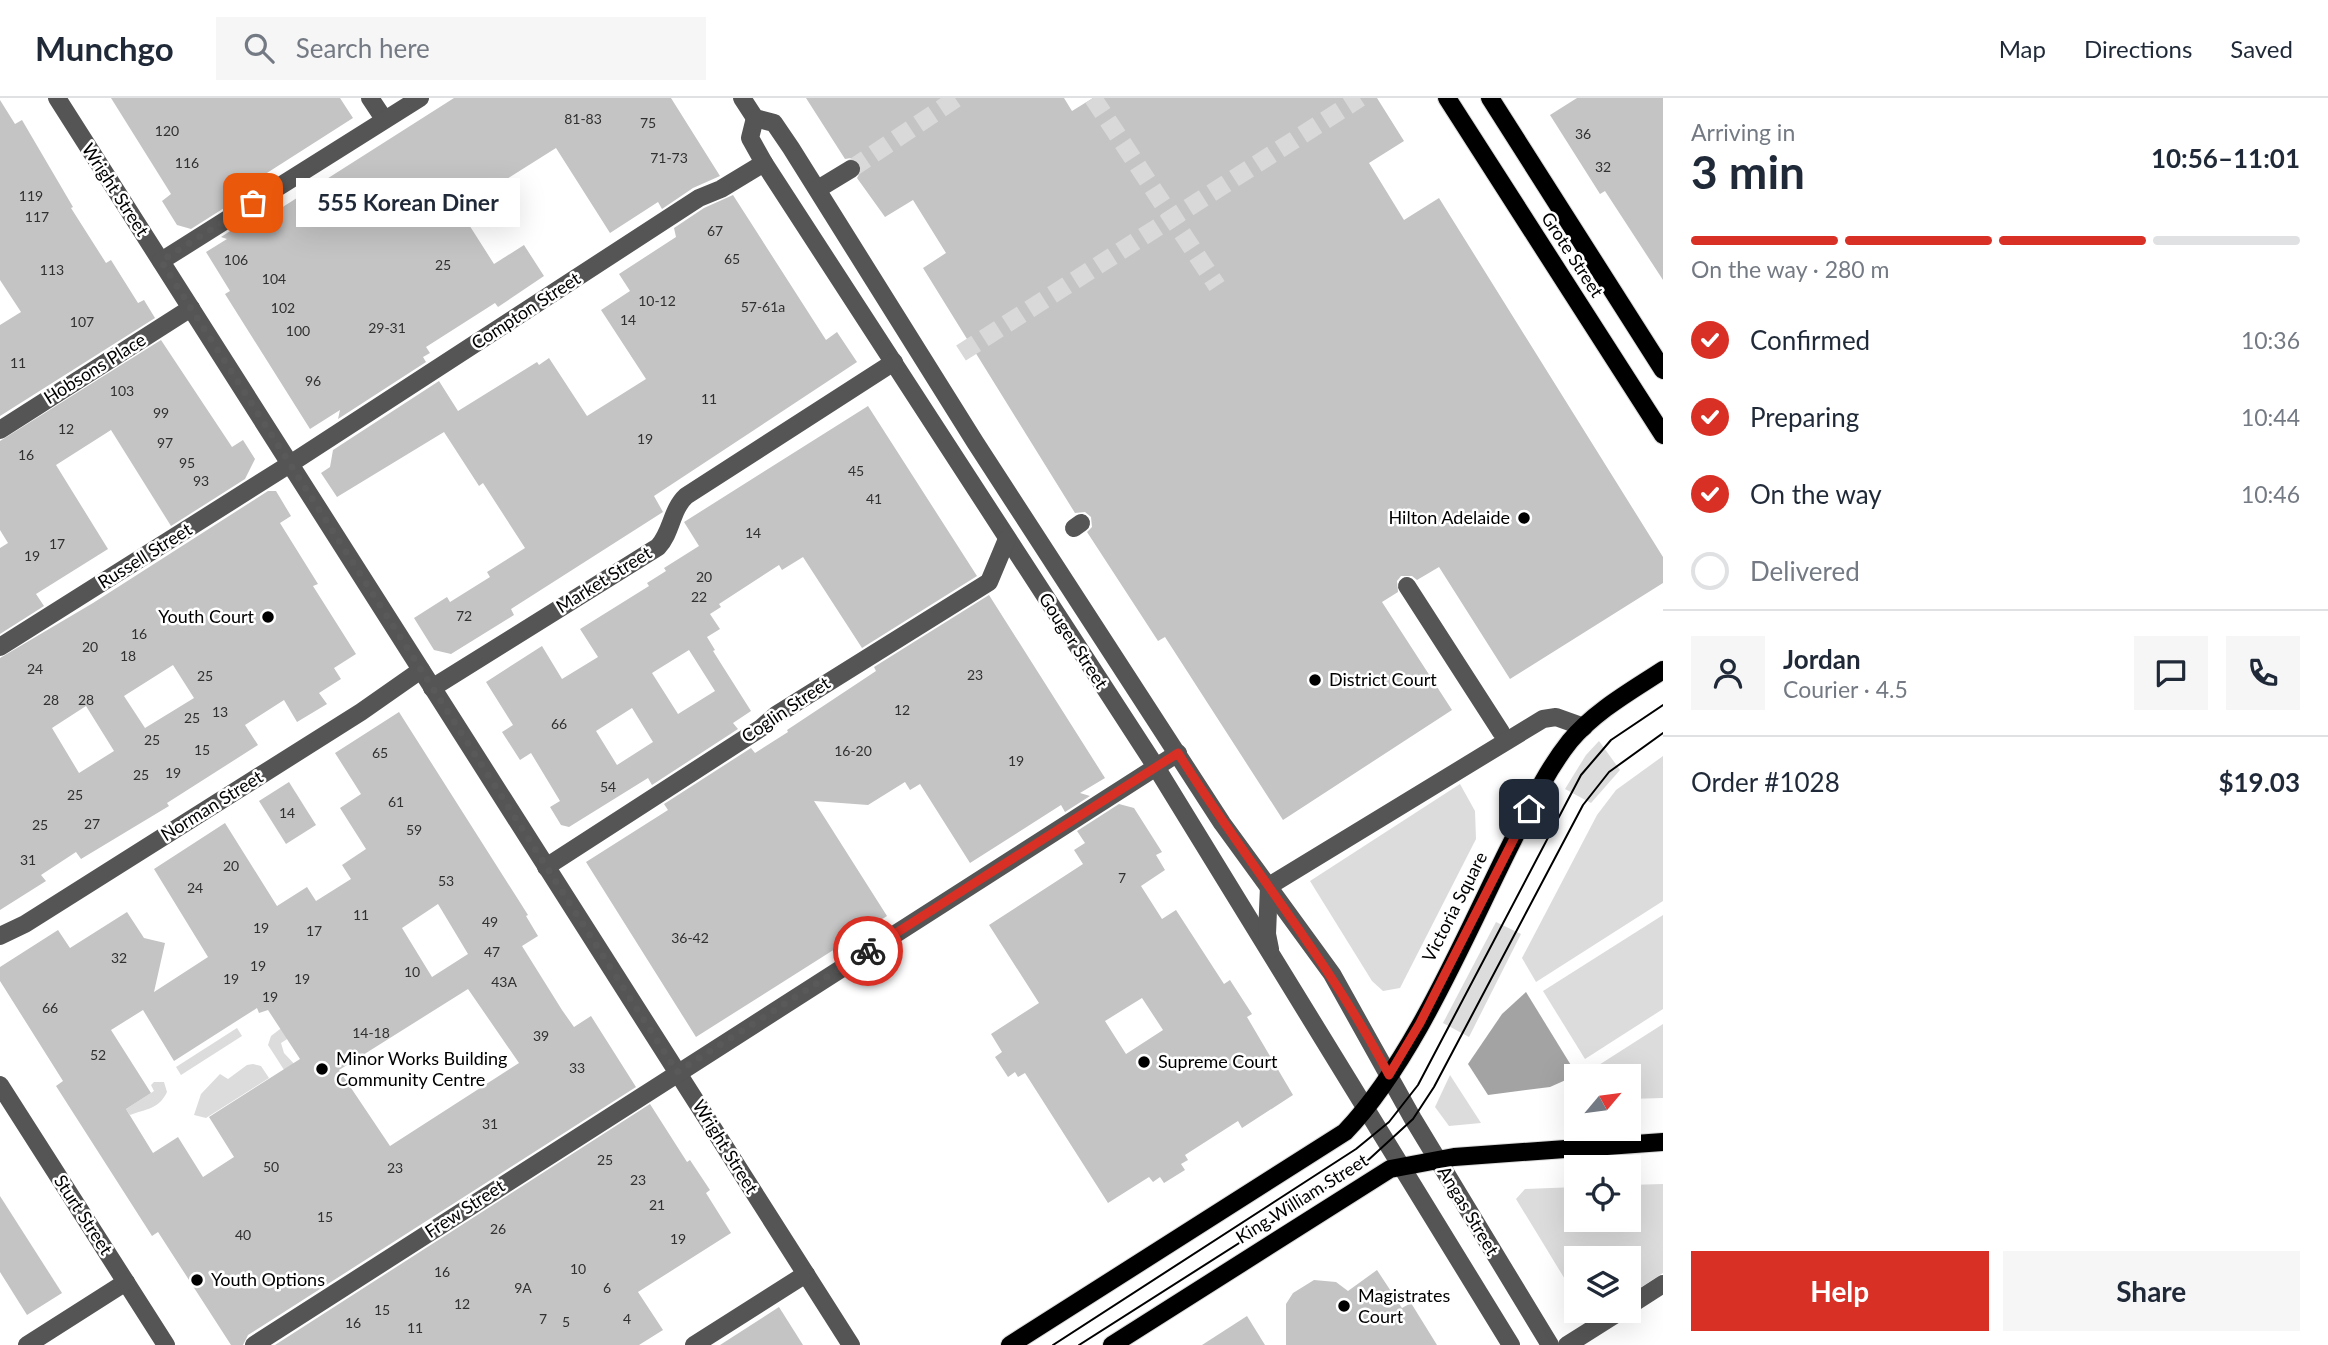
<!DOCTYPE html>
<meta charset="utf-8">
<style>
:root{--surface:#fff;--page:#f6f6f7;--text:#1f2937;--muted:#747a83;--line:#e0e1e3;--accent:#d93025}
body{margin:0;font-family:Lato,sans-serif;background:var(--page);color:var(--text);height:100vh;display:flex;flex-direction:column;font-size:26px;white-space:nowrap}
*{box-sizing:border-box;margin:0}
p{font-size:23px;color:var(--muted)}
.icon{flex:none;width:38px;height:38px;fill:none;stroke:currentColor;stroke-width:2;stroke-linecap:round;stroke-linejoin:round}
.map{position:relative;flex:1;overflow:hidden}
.details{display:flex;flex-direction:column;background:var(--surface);width:665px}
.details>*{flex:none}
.needle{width:46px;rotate:61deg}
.fabs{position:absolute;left:1564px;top:966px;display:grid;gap:14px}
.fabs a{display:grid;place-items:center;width:77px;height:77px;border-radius:0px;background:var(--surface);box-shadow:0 7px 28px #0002;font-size:35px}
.pin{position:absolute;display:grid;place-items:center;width:60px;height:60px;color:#fff;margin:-30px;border-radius:14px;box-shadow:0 4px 10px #0006}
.courier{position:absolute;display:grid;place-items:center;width:70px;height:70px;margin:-35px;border:5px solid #d93025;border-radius:50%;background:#fff;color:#222;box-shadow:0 2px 9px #0007}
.bubble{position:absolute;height:49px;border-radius:0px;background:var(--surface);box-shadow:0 7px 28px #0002;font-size:23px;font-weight:700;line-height:49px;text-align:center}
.overview em{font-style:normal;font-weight:700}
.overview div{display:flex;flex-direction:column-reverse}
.overview{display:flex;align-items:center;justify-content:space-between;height:119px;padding:0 28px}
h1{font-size:46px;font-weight:700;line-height:52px}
.bar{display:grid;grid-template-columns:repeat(4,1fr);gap:10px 7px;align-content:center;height:84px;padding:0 28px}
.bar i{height:9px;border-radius:5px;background:var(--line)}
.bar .selected{background:var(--accent)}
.bar p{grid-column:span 4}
.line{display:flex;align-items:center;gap:18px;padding:0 28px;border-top:2px solid var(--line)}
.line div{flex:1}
.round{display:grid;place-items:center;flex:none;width:74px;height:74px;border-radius:0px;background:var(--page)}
ol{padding:0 28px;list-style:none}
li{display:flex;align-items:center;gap:21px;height:77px}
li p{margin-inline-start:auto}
li .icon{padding:7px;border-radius:50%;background:var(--accent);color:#fff;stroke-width:4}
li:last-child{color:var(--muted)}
li i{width:38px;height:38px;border:4px solid var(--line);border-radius:50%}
.action{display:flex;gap:14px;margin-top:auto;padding:14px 28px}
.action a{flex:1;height:80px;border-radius:0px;background:var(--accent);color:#fff;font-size:28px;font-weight:700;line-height:80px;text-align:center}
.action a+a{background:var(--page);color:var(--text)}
header{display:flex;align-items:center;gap:42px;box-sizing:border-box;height:98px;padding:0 35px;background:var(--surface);border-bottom:2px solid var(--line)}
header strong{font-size:33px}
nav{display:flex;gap:38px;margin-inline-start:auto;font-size:24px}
.search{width:490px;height:63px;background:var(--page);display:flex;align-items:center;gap:18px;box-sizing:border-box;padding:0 24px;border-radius:0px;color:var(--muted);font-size:26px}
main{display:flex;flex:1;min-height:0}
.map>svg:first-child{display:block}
.green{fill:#dcdcdc}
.water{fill:#a3a3a3}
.building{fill:#c4c4c4;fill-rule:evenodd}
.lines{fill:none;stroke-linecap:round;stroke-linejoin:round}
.minor-tunnel{stroke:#d9d9d9;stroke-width:18;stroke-dasharray:18 9;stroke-linecap:butt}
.major-casing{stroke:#dbdbdb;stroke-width:20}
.minor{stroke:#555;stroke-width:18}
.major{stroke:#000;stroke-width:18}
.tram{stroke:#000;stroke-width:2}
.done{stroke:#595959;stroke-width:7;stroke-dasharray:0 12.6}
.route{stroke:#d93025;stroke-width:9}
.poi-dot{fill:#000;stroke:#fff;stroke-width:2.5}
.labels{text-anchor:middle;stroke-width:5;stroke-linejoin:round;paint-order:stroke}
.number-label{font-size:14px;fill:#313131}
.street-label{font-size:18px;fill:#000;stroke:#fff}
.poi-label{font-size:18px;fill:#000;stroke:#fff;text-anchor:start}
</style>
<header>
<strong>Munchgo</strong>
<div class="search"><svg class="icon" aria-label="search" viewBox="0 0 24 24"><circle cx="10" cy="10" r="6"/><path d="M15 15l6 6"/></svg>Search here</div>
<nav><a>Map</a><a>Directions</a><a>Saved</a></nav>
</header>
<main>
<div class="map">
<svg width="1663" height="1247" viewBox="0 0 1663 1247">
<rect width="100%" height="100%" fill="#fff"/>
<g class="green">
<path d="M1599 643 1620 672 1591 705 1565 691 1586 657Z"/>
<path d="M1663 658V803L1536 884 1522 860 1597 717 1616 692Z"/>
<path d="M1460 686 1475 713 1476 741 1400 890 1383 893 1372 883 1310 783Z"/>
<path d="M1663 817V911L1585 961 1543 893Z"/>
<path d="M1496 824 1521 836 1469 939 1443 925Z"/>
<path d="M1663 926V1000L1629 1001V978H1595L1591 972Z"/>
<path d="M284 928 298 934 281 945 284 955 298 970 288 978 268 947 271 938Z"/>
<path d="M237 930 242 938 181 977 176 969Z"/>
<path d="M253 966 261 968 269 980 206 1020 194 1017 201 996 220 976 228 981 247 967Z"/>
<path d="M1450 977 1481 1025 1449 1028 1435 1009Z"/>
<path d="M154 984H164L167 994C159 1011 146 1011 130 1017L126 1011 154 993 151 987Z"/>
<path d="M1663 1086V1175L1629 1197V1160H1577V1201L1516 1101 1525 1091 1577 1089V1122H1629V1087Z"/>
</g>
<path class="water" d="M1526 894 1577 977 1550 989 1488 997 1468 966 1502 916Z"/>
<g class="building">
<path d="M111 0H340L353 20 228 100 232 105 191 131 177 127 162 103 171 96Z"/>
<path d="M454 0H671L720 78 693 90 662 111 658 104 610 135 556 50 459 111 494 166 524 147 544 178 498 209 495 205 426 249 430 255 423 259 426 264 338 321 340 312 310 331 225 196 230 193 206 154 227 141 221 139 244 124 248 131Z"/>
<path d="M806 0H1064L1072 13 1093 0H1377L1404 43 1369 65 1404 122 1439 100 1663 459V485L1510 581 1439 469 1417 482 1412 478H1401L1397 483 1398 494 1382 504 1452 612 1283 722 1165 539 1158 543 1087 434 1092 429 1091 419 1085 414 1075 415 923 170 946 155 913 102 885 119 857 80 862 71 860 65 851 60 845 61Z"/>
<path d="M1577 0H1663V182L1605 93 1600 96 1550 17Z"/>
<path d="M0 2 15 26 22 22 73 109 71 110 106 165 111 162 138 205 144 202 155 220 0 318V227L21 214 0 182Z"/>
<path d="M733 97 826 242 837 234 857 264 654 398 663 414 511 511 514 517 451 556 434 552 414 520 447 499 450 504 490 479 487 474 525 450 483 385 479 388 444 334 337 399 321 375 330 369 333 352 439 283 458 313 537 264 539 267 549 260 587 318 646 281 601 212 630 193 619 176 676 139 674 130 704 110Z"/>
<path d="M161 242 232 349 243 342 255 361 245 381 171 428 111 332 56 367 108 451 36 496 44 508 0 536V450L8 445 0 432V343Z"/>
<path d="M868 308 977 478 862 550 803 459 782 472 779 467 719 506 721 509 710 516 720 531 707 539 715 552 713 553 751 613 733 625 738 631 652 687 648 680 569 729 561 727 550 709 560 703 531 655 520 662 502 634 513 627 486 584 542 548 562 581 598 559 580 531 649 488 647 485 666 473 664 470 699 448 684 424ZM689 552 715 593 678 616 652 575ZM632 610 653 644 617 667 596 633Z"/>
<path d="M268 393H276L291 418 280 425 318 486 313 488 356 556 334 570 341 581 319 595 327 606 297 624 284 602 245 627 258 647 167 705 169 708 81 761 76 754 41 777 46 783 0 812V560L93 505ZM173 567 194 600 145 630 124 598ZM86 608 114 653 79 675 52 630Z"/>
<path d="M989 497 1105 680 1080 695 1090 698 1065 714 1061 707 970 765 920 686 910 692 905 684 868 707 814 703 887 818 696 939 586 764 668 712 664 706 751 650 755 655 788 634 787 632 876 573 874 569Z"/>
<path d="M399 614 528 817 526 818 538 838 522 848 562 912 574 929 591 918 636 989 248 1237 243 1247H231L158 1134 152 1138 56 988 63 983 0 883V869L58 832 70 850 127 814 144 840 165 845 154 894 208 859 154 771 225 725 277 808 307 789 316 803 351 781 342 767 366 751 340 710 361 696 335 655ZM438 806 468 856 432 879 402 830ZM468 891 519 965 390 1048 339 972ZM257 910 259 915 268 912 300 961 209 1019 234 1059 203 1079 178 1039 153 1055 126 1011 151 995 111 932 143 912 174 963Z"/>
<path d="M289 684 316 727 286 746 259 703Z"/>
<path d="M1119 706 1134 710 1162 754 1156 757 1165 772 1141 788 1162 821 1176 812 1224 886 1230 882 1252 916 1247 919 1293 997 1242 1030 1238 1023 1185 1057 1188 1062 1181 1066 1185 1072 1164 1085 1160 1079 1153 1084 1149 1079 1108 1105 1025 975 1018 979 1015 974 1008 979 995 959 1002 954 991 936 1039 905 989 827 1083 766 1074 752 1085 745 1077 733ZM1142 900 1163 932 1126 956 1105 923Z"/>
<path d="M650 1006 687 1064 690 1062 710 1092 706 1095 731 1135 638 1194 663 1232 639 1247H275Z"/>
<path d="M0 1098 62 1195 27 1217 0 1174Z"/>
<path d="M1377 1172 1402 1210 1411 1205 1437 1247H1286V1206L1293 1195 1314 1182 1336 1184 1348 1193Z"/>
<path d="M779 1209 803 1247H720Z"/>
<path d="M1247 1218 1265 1247H1202Z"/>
</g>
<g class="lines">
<g class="minor-tunnel">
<path d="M1093 0 1217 188"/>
<path d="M851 71 957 0"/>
<path d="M961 255 1360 0"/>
</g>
<g class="major-casing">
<g id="major">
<path d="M1447 0 1663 337"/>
<path d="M1490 0 1663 272"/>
<path d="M1010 1247 1345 1034C1414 962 1466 835 1512 744 1529 710 1546 673 1570 643 1595 613 1631 593 1663 572"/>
<path d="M1112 1247 1390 1071 1454 1059 1663 1044"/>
</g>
</g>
<g class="minor">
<path d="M57 0 851 1247"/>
<path d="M370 0 384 21"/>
<path d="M742 0 755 20 774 25 791 50 975 344 1222 725 1332 876 1413 1021 1550 1247"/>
<path d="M755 20 750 40 764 65 1156 669 1511 1247"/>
<path d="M818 91 851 71"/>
<path d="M161 163 420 0"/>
<path d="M0 332 191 210"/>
<path d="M1074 430 1081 425"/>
<path d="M1407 488 1501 634"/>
<path d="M0 549 290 366 699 100 721 91 764 65"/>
<path d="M432 590 658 449C672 434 671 412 686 398L894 264"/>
<path d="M546 769 761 630 776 617 989 484 1007 441"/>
<path d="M0 838 25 826 361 614 421 572"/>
<path d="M1270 851 1267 836 1269 788 1543 621 1556 619 1584 629"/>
<path d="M0 987 166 1247"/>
<path d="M1629 1208 1663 1186"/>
<path d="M27 1247 126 1184"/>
<path d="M254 1247 1178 655"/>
<path d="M694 1247 806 1176"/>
<path d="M1567 1247 1621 1213"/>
</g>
<use href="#major" class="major"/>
<g class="tram">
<path d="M1053 1247 1356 1051 1389 1024 1418 987 1581 677 1611 642 1663 607"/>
<path d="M1079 1247 1365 1065 1413 1021 1434 989 1583 707 1609 674 1663 635"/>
</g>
</g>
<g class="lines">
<path class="done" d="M253 105 161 163 677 974 868 853"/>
<path class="route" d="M868 853 1178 655C1246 764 1329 862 1389 977L1420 925 1529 711"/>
</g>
<g class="poi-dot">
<circle cx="1524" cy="420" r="7"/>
<circle cx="268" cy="519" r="7"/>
<circle cx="1315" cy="582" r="7"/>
<circle cx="1144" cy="964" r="7"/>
<circle cx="322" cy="971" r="7"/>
<circle cx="197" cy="1182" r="7"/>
<circle cx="1344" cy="1208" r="7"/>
</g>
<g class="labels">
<g class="number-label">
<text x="583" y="26">81-83</text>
<text x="648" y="30">75</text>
<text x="167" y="38">120</text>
<text x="1583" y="41">36</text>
<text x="669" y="65">71-73</text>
<text x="187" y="70">116</text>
<text x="1603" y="74">32</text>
<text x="31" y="103">119</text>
<text x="37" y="124">117</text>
<text x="715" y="138">67</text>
<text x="732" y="166">65</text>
<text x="236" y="167">106</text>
<text x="443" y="172">25</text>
<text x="52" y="177">113</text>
<text x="274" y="186">104</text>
<text x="657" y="208">10-12</text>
<text x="763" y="214">57-61a</text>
<text x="283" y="215">102</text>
<text x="628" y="227">14</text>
<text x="82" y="229">107</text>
<text x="387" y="235">29-31</text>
<text x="298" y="238">100</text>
<text x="18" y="270">11</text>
<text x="313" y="288">96</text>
<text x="122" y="298">103</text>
<text x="709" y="306">11</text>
<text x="161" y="320">99</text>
<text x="66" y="336">12</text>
<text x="645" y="346">19</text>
<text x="165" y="350">97</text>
<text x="26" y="362">16</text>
<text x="187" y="370">95</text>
<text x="856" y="378">45</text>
<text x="201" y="388">93</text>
<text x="874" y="406">41</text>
<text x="753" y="440">14</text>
<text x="57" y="451">17</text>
<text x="32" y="463">19</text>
<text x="704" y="484">20</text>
<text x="699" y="504">22</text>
<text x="464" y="523">72</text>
<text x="139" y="541">16</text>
<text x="90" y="554">20</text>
<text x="128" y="563">18</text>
<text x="35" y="576">24</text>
<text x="975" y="582">23</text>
<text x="205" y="583">25</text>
<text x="51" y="607">28</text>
<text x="86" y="607">28</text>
<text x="902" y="617">12</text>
<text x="220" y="619">13</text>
<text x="192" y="625">25</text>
<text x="559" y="631">66</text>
<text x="152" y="647">25</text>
<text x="202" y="657">15</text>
<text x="853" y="658">16-20</text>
<text x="380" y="660">65</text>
<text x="1016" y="668">19</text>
<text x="173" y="680">19</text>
<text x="141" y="682">25</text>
<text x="608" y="694">54</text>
<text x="75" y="702">25</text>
<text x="396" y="709">61</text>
<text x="287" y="720">14</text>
<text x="92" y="731">27</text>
<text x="40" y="732">25</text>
<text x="414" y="737">59</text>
<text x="28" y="767">31</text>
<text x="231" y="773">20</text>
<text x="1122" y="785">7</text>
<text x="446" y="788">53</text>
<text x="195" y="795">24</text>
<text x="361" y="822">11</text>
<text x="490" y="829">49</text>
<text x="261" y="835">19</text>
<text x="314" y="838">17</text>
<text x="690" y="845">36-42</text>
<text x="492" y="859">47</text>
<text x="119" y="865">32</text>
<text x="258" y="873">19</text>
<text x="412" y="879">10</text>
<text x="231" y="886">19</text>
<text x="302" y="886">19</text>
<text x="504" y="889">43A</text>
<text x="270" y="904">19</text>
<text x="50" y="915">66</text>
<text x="371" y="940">14-18</text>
<text x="541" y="943">39</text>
<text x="98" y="962">52</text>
<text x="577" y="975">33</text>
<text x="490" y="1031">31</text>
<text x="605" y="1067">25</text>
<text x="271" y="1074">50</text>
<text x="395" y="1075">23</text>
<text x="638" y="1087">23</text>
<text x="657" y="1112">21</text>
<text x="325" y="1124">15</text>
<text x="498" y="1136">26</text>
<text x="243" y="1142">40</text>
<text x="678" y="1146">19</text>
<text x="578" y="1176">10</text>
<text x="442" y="1179">16</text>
<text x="523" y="1195">9A</text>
<text x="607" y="1195">6</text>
<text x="462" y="1211">12</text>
<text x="382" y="1217">15</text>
<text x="543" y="1226">7</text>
<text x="627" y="1226">4</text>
<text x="566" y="1229">5</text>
<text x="353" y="1230">16</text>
<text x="415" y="1235">11</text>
</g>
<g class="street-label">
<text transform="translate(115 92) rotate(57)" y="6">Wright Street</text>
<text transform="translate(1572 157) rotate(57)" y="6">Grote Street</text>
<text transform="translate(526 213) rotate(-33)" y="6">Compton Street</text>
<text transform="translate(95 271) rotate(-32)" y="6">Hobsons Place</text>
<text transform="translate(145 458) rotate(-32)" y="6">Russell Street</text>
<text transform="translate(604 482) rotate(-32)" y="6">Market Street</text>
<text transform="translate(1073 543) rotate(57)" y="6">Gouger Street</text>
<text transform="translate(786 612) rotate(-34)" y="6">Coglin Street</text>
<text transform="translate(212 708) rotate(-32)" y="6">Norman Street</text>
<text transform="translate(1455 809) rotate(-63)" y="6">Victoria Square</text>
<text transform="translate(725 1049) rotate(58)" y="6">Wright Street</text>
<text transform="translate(1302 1101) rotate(-32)" y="6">King William Street</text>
<text transform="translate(465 1111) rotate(-33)" y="6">Frew Street</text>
<text transform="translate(1468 1113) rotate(59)" y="6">Angas Street</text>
<text transform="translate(83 1117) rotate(57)" y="6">Sturt Street</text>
</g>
<g class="poi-label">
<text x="1510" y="426" text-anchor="end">Hilton Adelaide</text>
<text x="254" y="525" text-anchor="end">Youth Court</text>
<text x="1329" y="588">District Court</text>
<text x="336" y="967">Minor Works Building<tspan x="336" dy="21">Community Centre</tspan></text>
<text x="1158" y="970">Supreme Court</text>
<text x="211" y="1188">Youth Options</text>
<text x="1358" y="1204">Magistrates<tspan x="1358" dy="21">Court</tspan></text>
</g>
</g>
</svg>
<div class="fabs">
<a><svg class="needle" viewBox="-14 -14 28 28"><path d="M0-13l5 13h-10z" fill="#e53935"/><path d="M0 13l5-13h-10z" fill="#747a83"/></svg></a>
<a><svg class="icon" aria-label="locate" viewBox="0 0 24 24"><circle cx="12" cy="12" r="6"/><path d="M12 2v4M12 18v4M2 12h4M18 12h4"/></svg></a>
<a><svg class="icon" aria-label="layers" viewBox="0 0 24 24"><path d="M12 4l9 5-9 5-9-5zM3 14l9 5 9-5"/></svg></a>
</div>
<div class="pin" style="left:253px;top:105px;background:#ea580c"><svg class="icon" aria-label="bag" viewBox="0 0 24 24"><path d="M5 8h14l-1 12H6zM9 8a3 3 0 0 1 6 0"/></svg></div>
<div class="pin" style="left:1529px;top:711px;background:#1f2937"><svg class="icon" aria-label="home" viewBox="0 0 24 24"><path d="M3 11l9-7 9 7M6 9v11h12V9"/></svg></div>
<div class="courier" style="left:868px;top:853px"><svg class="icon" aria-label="bike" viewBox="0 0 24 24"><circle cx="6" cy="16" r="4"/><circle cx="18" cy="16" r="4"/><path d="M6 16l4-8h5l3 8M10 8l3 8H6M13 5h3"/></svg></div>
<div class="bubble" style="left:296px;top:80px;width:224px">555 Korean Diner</div>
</div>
<section class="details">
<div class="overview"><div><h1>3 min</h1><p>Arriving in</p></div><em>10:56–11:01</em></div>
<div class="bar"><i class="selected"></i><i class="selected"></i><i class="selected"></i><i></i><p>On the way · 280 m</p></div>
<ol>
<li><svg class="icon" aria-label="check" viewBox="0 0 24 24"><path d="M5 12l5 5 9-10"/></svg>Confirmed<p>10:36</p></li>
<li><svg class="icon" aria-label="check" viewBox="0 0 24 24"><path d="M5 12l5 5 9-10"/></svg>Preparing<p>10:44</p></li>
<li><svg class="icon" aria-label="check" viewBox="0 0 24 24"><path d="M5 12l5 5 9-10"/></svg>On the way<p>10:46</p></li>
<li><i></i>Delivered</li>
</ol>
<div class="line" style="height:126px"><a class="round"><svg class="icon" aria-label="person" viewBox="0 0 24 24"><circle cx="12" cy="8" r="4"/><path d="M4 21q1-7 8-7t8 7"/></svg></a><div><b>Jordan</b><p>Courier · 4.5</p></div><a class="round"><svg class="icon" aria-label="chat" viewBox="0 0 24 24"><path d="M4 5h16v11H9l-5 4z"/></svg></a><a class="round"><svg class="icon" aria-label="phone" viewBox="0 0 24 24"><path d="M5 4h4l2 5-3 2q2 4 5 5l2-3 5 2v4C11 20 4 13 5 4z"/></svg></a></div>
<div class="line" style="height:91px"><div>Order #1028</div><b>$19.03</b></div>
<div class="action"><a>Help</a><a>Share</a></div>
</section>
</main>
